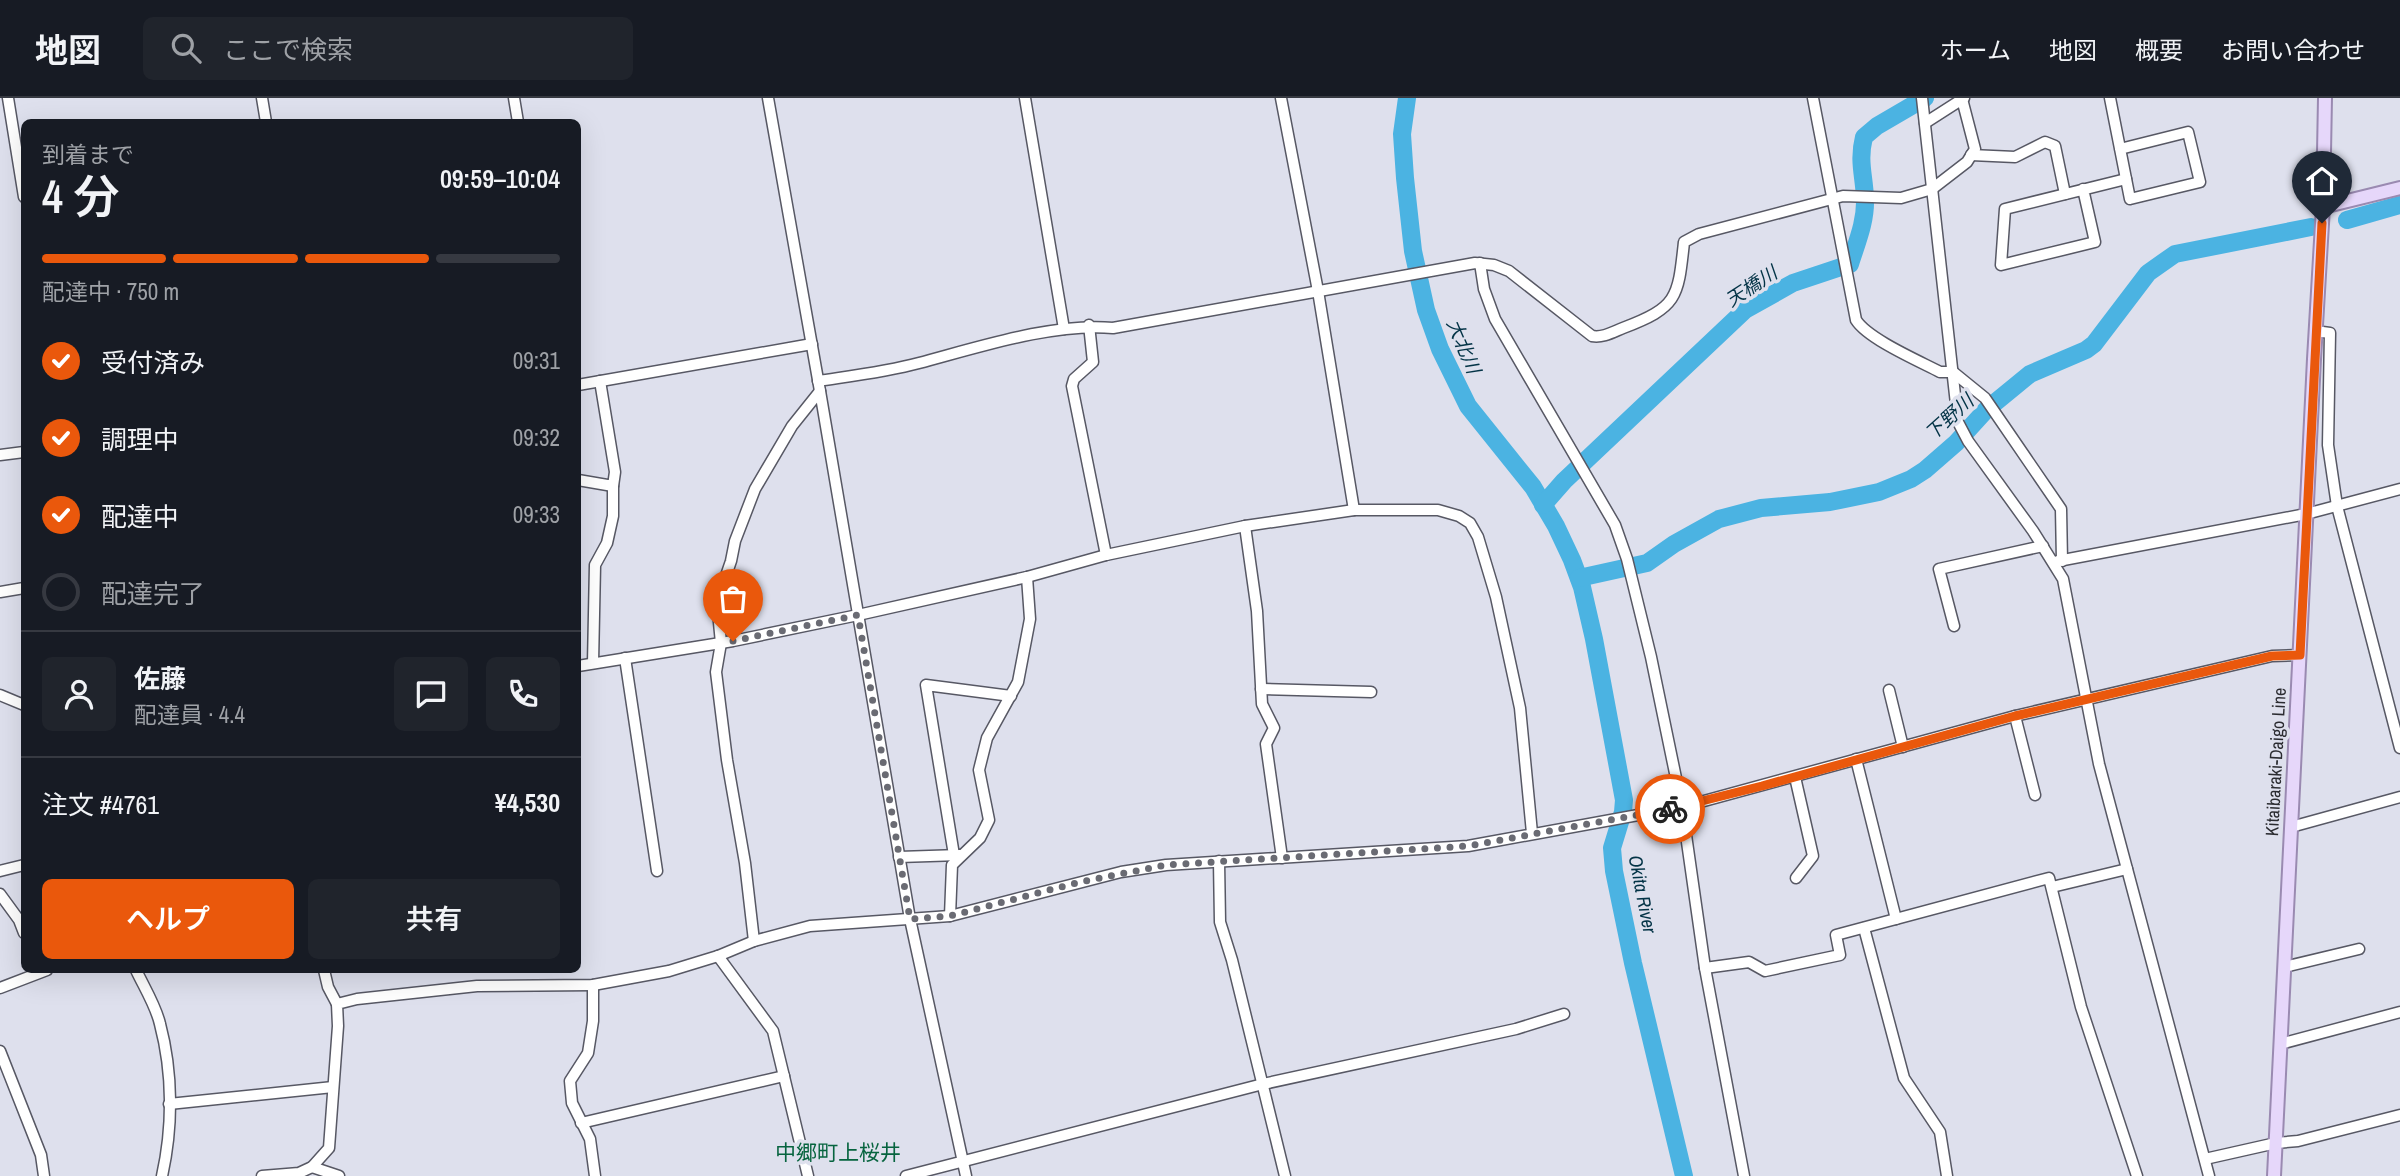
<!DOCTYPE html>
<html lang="ja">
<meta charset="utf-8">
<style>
:root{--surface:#171b24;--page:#20242c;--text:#f1f3f6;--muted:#9ea1a6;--line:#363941;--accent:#ea580c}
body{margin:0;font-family:"Archivo Narrow","Noto Sans JP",sans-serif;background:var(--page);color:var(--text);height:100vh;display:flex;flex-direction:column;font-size:26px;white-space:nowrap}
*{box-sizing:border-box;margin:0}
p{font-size:23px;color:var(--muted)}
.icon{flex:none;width:38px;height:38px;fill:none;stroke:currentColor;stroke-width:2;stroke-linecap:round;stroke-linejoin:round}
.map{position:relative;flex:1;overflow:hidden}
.side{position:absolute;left:21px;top:21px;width:560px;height:854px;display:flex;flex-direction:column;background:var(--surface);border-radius:10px;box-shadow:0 7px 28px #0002}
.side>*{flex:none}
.pin{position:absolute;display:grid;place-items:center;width:60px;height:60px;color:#fff;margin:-72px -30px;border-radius:50% 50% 50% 0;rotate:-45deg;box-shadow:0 0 7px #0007}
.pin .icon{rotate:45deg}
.courier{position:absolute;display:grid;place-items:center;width:70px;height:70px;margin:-35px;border:5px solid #ea580c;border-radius:50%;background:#fff;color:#222;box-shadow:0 2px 9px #0007}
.overview em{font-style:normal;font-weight:600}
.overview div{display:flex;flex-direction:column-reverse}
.overview{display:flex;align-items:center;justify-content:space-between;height:119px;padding:0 21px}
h1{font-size:46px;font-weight:600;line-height:52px}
.bar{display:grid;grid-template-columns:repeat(4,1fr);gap:10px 7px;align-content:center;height:84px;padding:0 21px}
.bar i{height:9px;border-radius:5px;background:var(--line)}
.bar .active{background:var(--accent)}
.bar p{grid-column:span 4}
.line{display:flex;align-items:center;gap:18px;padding:0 21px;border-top:2px solid var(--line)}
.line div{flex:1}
.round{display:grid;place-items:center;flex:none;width:74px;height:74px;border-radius:10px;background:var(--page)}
ol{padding:0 21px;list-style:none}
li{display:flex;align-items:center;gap:21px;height:77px}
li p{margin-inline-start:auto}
li .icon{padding:7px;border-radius:50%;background:var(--accent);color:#fff;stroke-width:4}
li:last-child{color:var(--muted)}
li i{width:38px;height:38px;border:4px solid var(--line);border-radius:50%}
.cta{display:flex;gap:14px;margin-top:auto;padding:14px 21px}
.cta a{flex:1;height:80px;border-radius:10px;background:var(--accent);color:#fff;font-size:28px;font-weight:600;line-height:80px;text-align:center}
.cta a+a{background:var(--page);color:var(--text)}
header{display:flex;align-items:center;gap:42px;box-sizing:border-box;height:98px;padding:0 35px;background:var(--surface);border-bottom:2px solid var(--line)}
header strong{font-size:33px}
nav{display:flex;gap:38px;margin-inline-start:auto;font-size:24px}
.search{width:490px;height:63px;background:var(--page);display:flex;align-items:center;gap:18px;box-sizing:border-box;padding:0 24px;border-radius:10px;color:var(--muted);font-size:26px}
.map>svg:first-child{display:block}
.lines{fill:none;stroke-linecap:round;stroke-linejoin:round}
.river{stroke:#4bb3e2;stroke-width:18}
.minor-casing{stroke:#575864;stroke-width:13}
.major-casing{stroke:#9a8ab1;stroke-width:16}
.minor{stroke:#fff;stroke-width:10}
.major{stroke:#e6d7fa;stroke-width:12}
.done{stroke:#6a6b73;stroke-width:7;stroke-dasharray:0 12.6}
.route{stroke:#ea580c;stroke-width:9}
.labels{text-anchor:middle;stroke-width:7;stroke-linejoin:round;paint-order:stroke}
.street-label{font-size:18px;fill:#2b2c31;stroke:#dee0ed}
.water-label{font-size:19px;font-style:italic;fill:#033346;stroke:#dee0ed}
.quarter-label{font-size:21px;fill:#07643f;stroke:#dee0ed}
</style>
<header>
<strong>地図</strong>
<div class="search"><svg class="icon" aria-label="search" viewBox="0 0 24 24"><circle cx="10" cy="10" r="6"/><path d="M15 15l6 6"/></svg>ここで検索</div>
<nav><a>ホーム</a><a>地図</a><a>概要</a><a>お問い合わせ</a></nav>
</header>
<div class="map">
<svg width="2400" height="1078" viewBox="0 0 2400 1078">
<rect width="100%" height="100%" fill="#dee0ed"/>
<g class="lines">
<g class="river">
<path d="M1407 0 1402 36 1405 80 1413 153 1426 212 1440 251 1468 308 1533 389 1556 428 1572 462 1582 489 1594 541 1624 702 1623 714 1612 750 1614 773 1633 865 1684 1078"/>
<path d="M2347 122 2400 107"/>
<path d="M1543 407 1564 383 1745 212 1793 185 1850 166C1857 144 1866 123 1865 100 1864 77 1858 63 1864 39L1877 28 1925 0"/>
<path d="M1579 480 1647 465 1674 446 1719 421 1761 410 1830 404 1879 394 1911 381 1925 372 1956 345 1986 312 2030 276 2086 252 2094 246 2148 175 2175 156 2311 129"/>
</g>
<g class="minor-casing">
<g id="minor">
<path d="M8 0 24 99"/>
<path d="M262 0 266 24"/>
<path d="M514 0 518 24"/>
<path d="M768 0 820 293 910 821 966 1078"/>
<path d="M1025 0 1064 231"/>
<path d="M1281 0 1318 193 1354 412"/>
<path d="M1813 0 1856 222C1868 241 1919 263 1940 274H1953L1985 300 2061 411 2062 463"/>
<path d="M1922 0 1958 324 1968 343 2033 433 2063 481 2099 666 2209 1078"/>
<path d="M2110 0 2130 101 2200 84 2188 34 2120 51"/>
<path d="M1925 25 1964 0"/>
<path d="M1971 57 2015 59 2045 44 2055 48 2065 96"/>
<path d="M2083 91 2095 144 2001 167 2005 111 2126 81"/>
<path d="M1480 165 1484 191 1495 221 1615 427 1627 461 1651 559 1682 709 1705 870 1744 1078"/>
<path d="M1089 227 1093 264 1074 281 1072 288 1106 457"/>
<path d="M2315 233 2330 235 2328 347 2337 408 2400 650"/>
<path d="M818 283C851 278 886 274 919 265 976 250 1055 224 1113 230L1475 165 1494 167 1509 173 1592 238C1603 240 1613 234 1623 230 1678 209 1678 200 1684 144L1699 136 1843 98 1901 100 1932 91 1967 64 1975 51 1962 1"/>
<path d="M578 287 812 246"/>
<path d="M0 357 24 354"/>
<path d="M578 382 613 388 615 374 600 283"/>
<path d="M1245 428 1257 513 1262 606 1274 630 1266 646 1282 760"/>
<path d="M2058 463 2306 416 2400 391"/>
<path d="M0 494 24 490"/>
<path d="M1954 528 1939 471 2043 448"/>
<path d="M625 560 657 773"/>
<path d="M593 565 595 467 607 445 613 418V388"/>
<path d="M578 568 733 543 858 517 1027 479 1106 457 1245 428 1354 412H1438L1459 418 1470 425 1478 439 1496 499 1520 610 1532 735"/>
<path d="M1261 591 1371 594"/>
<path d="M1889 592 1903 649"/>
<path d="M0 597 24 607"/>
<path d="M2015 618 2035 697"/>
<path d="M1856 661 1896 821"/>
<path d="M1795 679 1813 758 1796 780"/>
<path d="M2291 729 2400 699"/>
<path d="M954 757 926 587 1011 598"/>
<path d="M899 759 960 757"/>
<path d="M1219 763 1220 824 1232 862 1285 1078"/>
<path d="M0 773 24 767"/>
<path d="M2052 789 2127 771"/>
<path d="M0 796 19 822 24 835"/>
<path d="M950 818 952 767 980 740 989 722 979 672 987 640 1018 584 1030 521 1027 479"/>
<path d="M1864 830 1904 980 1940 1034 1947 1078"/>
<path d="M754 843 745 765 727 662 716 574 721 545 717 504 731 463 735 443 755 391 792 328 820 293"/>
<path d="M718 858 773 933 808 1078"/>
<path d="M2284 869 2359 851"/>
<path d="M1705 870 1749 864 1765 873 1840 857 1836 837 2049 780 2081 909 2137 1078"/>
<path d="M136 872C144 889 156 908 160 926 173 975 173 1029 162 1078"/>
<path d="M324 872 328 889 337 906"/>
<path d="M593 887V923L588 955 570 983 572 1005 590 1041 595 1078"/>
<path d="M0 890 47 872"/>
<path d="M2280 946 2400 914"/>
<path d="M0 953 41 1057 44 1078"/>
<path d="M169 1006 333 989"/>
<path d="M581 1025 784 978"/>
<path d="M2205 1061 2276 1045 2298 1043 2400 1017"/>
<path d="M312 1069 339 1078"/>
<path d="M262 1078 299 1075 312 1069 329 1050 338 928 337 906 357 901 477 888 593 887 669 873 718 858 754 843 810 828 950 818 1121 774 1166 767 1468 748 1682 709 2015 618 2272 558 2300 557"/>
<path d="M906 1078 1263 986 1516 931 1564 916"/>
</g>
</g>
<g class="major-casing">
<g id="major">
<path d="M2323 109 2400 90"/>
<path d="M2274 1078 2314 261 2323 109 2325 0"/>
</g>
</g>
<use href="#minor" class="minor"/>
<use href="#major" class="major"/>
</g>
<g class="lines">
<path class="done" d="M733 543 858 517 910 821 950 818 1080 784 1166 767 1468 748 1670 711"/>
<path class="route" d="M1670 711 1762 688 2015 618 2272 558 2300 557 2322 125"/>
</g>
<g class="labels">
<g class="street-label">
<text transform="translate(2276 664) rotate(-87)" y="6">Kitaibaraki-Daigo Line</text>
</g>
<g class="water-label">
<text transform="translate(1751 188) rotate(-33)" y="7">天橋川</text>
<text transform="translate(1464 248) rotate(67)" y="7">大北川</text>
<text transform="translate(1949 319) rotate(-42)" y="7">下野川</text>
<text transform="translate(1643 796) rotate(79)" y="7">Okita River</text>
</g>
<g class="quarter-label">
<text x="838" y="1062">中郷町上桜井</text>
</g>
</g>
</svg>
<div class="pin" style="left:733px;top:543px;background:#ea580c"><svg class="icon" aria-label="bag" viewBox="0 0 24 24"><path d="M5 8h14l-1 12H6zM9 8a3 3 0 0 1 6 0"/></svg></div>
<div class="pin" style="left:2322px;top:125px;background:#1f2937"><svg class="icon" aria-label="home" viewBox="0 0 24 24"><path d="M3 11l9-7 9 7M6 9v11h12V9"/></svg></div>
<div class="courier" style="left:1670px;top:711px"><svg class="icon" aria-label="bike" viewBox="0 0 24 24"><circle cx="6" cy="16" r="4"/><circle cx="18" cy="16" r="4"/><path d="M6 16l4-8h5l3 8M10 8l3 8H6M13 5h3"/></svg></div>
<section class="side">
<div class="overview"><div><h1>4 分</h1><p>到着まで</p></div><em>09:59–10:04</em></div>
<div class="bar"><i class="active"></i><i class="active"></i><i class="active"></i><i></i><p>配達中 · 750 m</p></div>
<ol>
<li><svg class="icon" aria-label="check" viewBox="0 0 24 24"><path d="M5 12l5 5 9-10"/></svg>受付済み<p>09:31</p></li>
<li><svg class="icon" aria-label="check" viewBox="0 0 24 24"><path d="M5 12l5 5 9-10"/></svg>調理中<p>09:32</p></li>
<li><svg class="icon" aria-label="check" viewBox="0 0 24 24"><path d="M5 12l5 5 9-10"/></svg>配達中<p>09:33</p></li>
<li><i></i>配達完了</li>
</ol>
<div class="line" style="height:126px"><a class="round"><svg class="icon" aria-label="person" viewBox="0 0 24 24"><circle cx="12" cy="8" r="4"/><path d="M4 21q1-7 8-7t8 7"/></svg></a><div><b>佐藤</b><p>配達員 · 4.4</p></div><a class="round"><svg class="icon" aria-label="chat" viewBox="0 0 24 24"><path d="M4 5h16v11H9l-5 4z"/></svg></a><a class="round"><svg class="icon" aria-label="phone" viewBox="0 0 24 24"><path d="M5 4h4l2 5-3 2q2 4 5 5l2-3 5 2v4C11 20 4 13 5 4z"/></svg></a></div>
<div class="line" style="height:91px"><div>注文 #4761</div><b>¥4,530</b></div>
<div class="cta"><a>ヘルプ</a><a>共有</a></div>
</section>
</div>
